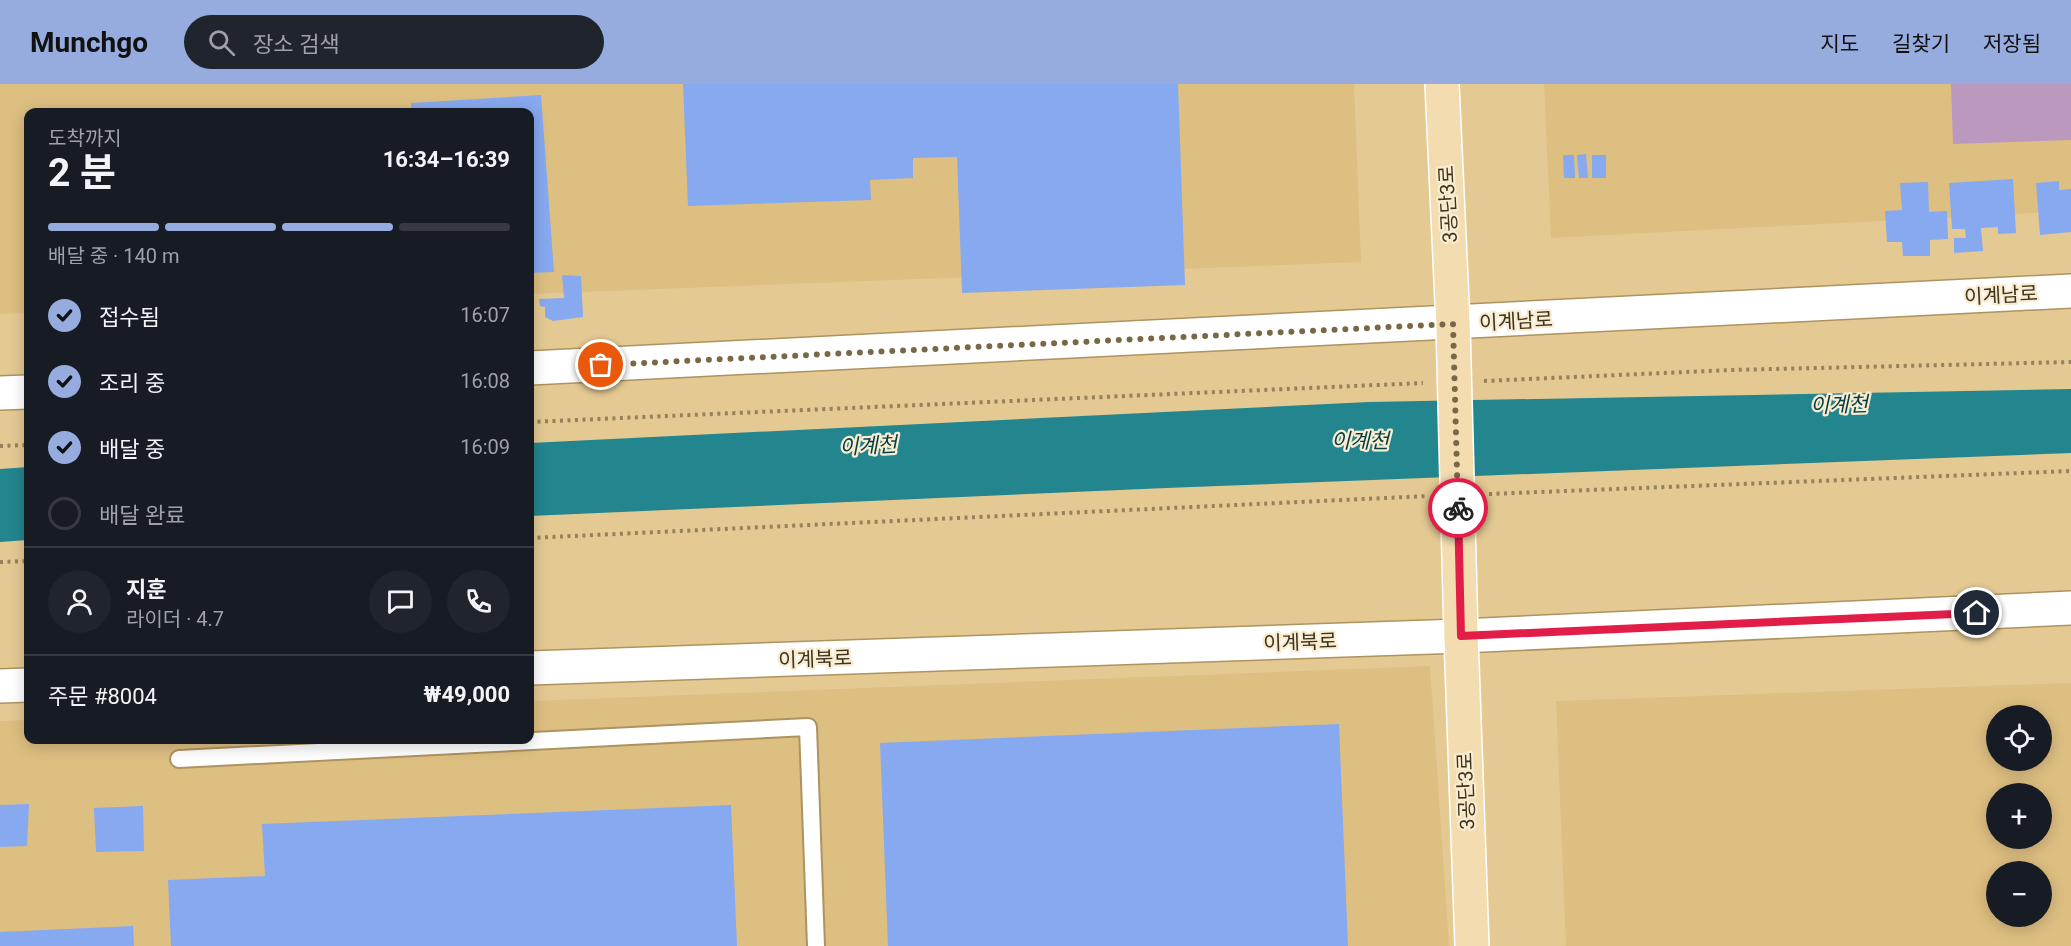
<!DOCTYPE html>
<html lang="ko">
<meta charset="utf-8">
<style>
:root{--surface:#171b24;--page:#20242c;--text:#f1f3f6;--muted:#9ea1a6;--line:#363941;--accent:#96abde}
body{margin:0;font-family:Roboto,"Noto Sans KR",sans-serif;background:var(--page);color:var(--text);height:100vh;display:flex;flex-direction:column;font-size:22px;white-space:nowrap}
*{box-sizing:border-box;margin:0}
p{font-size:20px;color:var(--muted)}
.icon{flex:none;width:33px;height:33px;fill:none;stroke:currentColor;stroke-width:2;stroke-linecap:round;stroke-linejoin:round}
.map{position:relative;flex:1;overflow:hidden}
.details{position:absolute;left:24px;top:24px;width:510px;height:636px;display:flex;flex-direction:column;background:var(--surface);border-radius:12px;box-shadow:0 3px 15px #0003}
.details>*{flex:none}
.tools{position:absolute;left:1986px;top:621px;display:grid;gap:12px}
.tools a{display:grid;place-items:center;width:66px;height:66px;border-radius:50%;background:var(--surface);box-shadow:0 3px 15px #0003;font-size:30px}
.pin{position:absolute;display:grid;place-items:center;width:51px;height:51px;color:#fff;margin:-26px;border:3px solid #fff;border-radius:50%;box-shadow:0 2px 6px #0007}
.courier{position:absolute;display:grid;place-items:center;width:60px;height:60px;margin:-30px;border:4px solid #e11d48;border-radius:50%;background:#fff;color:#222;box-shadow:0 2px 8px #0007}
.head em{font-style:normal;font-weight:700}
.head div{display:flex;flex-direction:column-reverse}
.head{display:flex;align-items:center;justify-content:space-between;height:102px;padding:0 24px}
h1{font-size:39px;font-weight:700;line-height:45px}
.bar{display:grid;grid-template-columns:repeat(4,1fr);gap:9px 6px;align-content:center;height:72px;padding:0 24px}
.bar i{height:8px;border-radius:4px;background:var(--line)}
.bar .current{background:var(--accent)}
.bar p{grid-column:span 4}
.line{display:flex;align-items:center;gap:15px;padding:0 24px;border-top:2px solid var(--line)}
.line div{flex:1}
.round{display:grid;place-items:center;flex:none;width:63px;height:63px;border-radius:32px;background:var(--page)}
ol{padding:0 24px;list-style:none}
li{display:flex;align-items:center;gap:18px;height:66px}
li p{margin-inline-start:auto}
li .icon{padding:6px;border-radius:50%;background:var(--accent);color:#111;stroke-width:4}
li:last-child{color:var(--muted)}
li i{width:33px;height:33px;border:3px solid var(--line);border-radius:50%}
header{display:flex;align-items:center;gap:36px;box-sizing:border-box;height:84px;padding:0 30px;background:var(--accent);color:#111}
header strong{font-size:28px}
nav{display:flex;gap:33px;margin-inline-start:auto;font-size:21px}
.search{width:420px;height:54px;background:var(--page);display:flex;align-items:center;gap:15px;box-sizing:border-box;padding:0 21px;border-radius:33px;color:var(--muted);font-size:22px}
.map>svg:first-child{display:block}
.built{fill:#debf82;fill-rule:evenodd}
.green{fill:#bb98bd}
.water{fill:#23858e}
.building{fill:#87a9ef}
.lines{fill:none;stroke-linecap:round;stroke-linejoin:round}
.lane-casing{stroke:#ad935f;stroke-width:20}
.secondary-casing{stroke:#ad935f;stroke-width:36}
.primary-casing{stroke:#fff;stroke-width:36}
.path{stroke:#95815b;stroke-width:4;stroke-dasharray:3 4.5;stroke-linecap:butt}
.lane{stroke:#fff;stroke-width:16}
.secondary{stroke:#fff;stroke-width:33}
.primary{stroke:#f2dcb0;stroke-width:33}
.primary-bridge-casing{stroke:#fff;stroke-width:36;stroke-linecap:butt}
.primary-bridge{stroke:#f2dcb0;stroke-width:33}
.done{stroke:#786846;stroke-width:6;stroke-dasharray:0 10.8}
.route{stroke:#e11d48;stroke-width:8}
.labels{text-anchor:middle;stroke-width:4.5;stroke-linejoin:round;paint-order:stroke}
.street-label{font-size:20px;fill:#3e331d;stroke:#faecd1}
.water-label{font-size:21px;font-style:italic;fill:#043f44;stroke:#faecd1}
</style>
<header>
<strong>Munchgo</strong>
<div class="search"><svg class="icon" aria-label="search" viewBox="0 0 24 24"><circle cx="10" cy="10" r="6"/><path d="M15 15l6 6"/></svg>장소 검색</div>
<nav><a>지도</a><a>길찾기</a><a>저장됨</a></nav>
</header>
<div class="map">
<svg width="2071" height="862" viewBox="0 0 2071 862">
<rect width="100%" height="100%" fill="#e4c993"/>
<g class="built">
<path d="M0 0H1354L1361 178 530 210V28H28V229L0 230Z"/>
<path d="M1544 0H2071V127L1551 154Z"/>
<path d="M1430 582 1449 862H0V637L28 636V656H530V617Z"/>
<path d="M2071 599V862H1566L1556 617ZM1996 632H2042V676H1996ZM1996 710H2042V754H1996ZM1996 788H2042V832H1996Z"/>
</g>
<path class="green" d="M1951 0H2071V56L1953 60Z"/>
<g class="water">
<path d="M2071 305V369L1166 404 530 432V359L1369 318Z"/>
<path d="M28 383V456L0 458V385Z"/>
</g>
<g class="building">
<path d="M683 0H1178L1185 201 962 209 957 73 913 74V94L870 96 871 116 688 122Z"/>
<path d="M541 11 554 188 530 189V28H411V19Z"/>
<path d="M1586 70 1588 94H1579L1577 71Z"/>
<path d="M1563 71H1574L1575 94H1564Z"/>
<rect x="1592" y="71" width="14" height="23"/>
<path d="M2013 95 2016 149 1998 150V143L1981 144 1983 167 1954 169V154H1966L1965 145H1952L1949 99Z"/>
<path d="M2059 97V106L2071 105V148L2040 151 2036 99Z"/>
<path d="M1928 98 1929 128 1947 127 1948 155 1930 156V172H1903L1902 158H1887L1885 127 1902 126 1900 99Z"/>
<path d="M562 191 581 192 583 233 553 237 545 233V223L540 222 539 215 564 214Z"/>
<path d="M1339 640 1348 862H888L880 659Z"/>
<path d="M29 720 27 762 0 763V721Z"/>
<path d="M731 721 737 862H171L168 796 265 792 262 740Z"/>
<path d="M143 722 144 767 96 768 94 724Z"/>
<path d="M133 842 134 862H0V848Z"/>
</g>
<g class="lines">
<g class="lane-casing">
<path id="lane" d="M179 675 808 643 816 862"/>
</g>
<g class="secondary-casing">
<g id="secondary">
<path d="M530 284 2071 207"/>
<path d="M0 309 28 308"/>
<path d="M530 584 1461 552 2071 524"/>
<path d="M0 602 28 601"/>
</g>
</g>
<g class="primary-casing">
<g id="primary">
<path d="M1442 0 1453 240"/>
<path d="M1461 552 1472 862"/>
</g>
</g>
<g class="path">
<path d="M1484 297 1731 286 2071 278"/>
<path d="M530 338 1423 299"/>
<path d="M0 362 28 361"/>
<path d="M1489 410 2071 387"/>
<path d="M530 454 1428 412"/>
<path d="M0 478 28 477"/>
</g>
<use href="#lane" class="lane"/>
<use href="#secondary" class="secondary"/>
<use href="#primary" class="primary"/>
<g class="primary-bridge-casing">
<path id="primary-bridge" d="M1453 240 1461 552"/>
</g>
<use href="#primary-bridge" class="primary-bridge"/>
</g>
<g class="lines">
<path class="done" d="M601 281 1453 240 1458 424"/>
<path class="route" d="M1458 424 1461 552 1977 529"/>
</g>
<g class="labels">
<g class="street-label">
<text transform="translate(1448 120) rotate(-93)" y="7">3공단3로</text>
<text transform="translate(2001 211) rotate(-3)" y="7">이계남로</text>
<text transform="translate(1516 237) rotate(-3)" y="7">이계남로</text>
<text transform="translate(1300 558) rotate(-2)" y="7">이계북로</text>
<text transform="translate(815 575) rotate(-2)" y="7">이계북로</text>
<text transform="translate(1466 707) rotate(-92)" y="7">3공단3로</text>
</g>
<g class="water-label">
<text transform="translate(1839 321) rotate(-2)" y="7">이계천</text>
<text x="1360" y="364">이계천</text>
<text transform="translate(868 362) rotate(-3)" y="7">이계천</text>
</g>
</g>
</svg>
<div class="tools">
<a><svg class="icon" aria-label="locate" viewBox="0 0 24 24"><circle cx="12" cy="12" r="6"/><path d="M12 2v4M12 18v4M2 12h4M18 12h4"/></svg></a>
<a>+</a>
<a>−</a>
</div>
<div class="pin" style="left:601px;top:281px;background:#ea580c"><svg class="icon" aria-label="bag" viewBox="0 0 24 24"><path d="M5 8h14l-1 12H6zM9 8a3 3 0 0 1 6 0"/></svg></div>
<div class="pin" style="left:1977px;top:529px;background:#1f2937"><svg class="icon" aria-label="home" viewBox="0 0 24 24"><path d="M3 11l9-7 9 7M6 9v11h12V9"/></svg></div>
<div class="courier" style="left:1458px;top:424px"><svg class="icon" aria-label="bike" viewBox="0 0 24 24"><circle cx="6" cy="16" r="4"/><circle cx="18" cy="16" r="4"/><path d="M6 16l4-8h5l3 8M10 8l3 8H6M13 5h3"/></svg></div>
<section class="details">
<div class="head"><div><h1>2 분</h1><p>도착까지</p></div><em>16:34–16:39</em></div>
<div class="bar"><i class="current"></i><i class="current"></i><i class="current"></i><i></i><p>배달 중 · 140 m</p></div>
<ol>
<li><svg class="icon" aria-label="check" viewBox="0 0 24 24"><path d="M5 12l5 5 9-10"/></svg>접수됨<p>16:07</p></li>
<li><svg class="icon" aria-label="check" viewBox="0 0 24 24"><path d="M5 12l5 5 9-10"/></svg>조리 중<p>16:08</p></li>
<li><svg class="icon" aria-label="check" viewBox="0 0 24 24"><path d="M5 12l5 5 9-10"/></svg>배달 중<p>16:09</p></li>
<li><i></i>배달 완료</li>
</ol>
<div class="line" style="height:108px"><a class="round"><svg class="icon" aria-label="person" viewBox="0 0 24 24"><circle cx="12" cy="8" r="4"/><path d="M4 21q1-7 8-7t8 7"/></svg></a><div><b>지훈</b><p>라이더 · 4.7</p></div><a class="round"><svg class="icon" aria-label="chat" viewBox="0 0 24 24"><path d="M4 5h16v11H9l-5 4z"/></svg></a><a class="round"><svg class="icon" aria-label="phone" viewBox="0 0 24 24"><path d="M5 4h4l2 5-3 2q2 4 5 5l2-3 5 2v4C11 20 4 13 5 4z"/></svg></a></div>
<div class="line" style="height:78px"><div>주문 #8004</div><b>₩49,000</b></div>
</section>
</div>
